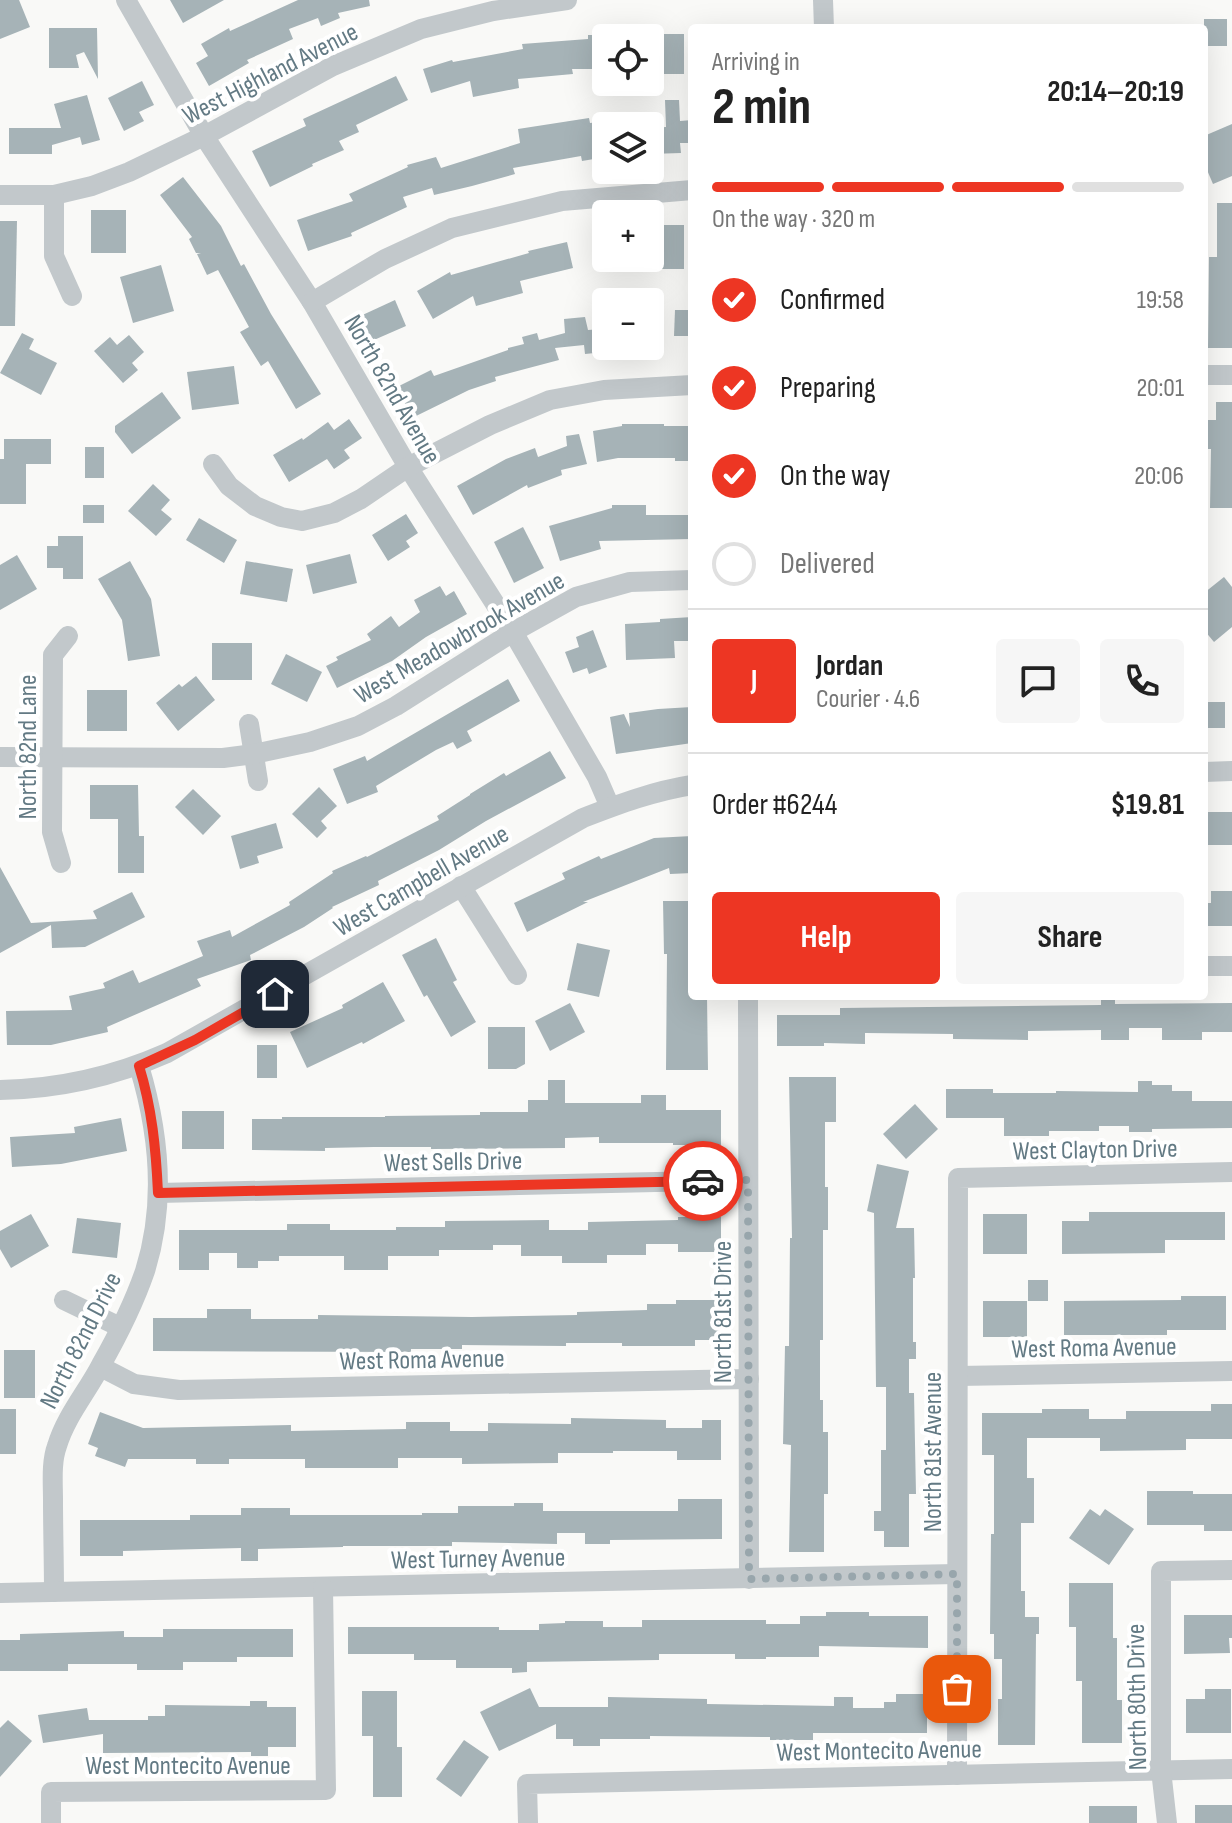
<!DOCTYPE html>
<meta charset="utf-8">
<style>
:root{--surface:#fff;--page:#f6f6f6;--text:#222;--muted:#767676;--line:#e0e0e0;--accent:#ed3623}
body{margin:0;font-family:"Sofia Sans Condensed",sans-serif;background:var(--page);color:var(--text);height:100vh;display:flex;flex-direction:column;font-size:30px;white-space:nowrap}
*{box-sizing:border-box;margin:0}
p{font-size:26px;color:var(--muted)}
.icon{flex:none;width:44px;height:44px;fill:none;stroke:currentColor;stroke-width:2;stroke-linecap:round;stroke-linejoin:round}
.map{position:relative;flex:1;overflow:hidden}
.side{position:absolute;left:688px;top:24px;width:520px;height:976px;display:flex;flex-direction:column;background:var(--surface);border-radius:8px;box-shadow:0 8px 32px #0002}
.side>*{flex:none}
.buttons{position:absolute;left:592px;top:24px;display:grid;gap:16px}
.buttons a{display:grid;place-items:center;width:72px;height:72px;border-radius:8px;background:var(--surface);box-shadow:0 8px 32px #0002;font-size:40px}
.pin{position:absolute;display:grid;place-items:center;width:68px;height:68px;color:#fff;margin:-34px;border-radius:16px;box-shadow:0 4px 12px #0006}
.courier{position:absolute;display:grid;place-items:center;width:80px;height:80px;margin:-40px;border:6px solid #ed3623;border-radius:50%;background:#fff;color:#222;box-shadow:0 2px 10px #0007}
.head em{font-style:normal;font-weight:700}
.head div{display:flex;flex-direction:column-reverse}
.head{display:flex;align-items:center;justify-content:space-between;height:136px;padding:0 24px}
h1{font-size:52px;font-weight:700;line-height:60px}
.bar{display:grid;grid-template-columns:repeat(4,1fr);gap:12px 8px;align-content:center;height:96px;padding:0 24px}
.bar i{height:10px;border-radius:6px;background:var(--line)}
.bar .selected{background:var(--accent)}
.bar p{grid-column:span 4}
.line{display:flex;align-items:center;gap:20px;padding:0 24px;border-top:2px solid var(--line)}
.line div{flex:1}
.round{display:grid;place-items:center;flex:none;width:84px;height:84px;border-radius:8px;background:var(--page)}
ol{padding:0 24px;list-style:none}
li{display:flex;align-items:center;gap:24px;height:88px}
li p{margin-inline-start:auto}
li .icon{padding:8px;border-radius:50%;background:var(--accent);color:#fff;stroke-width:4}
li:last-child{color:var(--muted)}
li i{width:44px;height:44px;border:4px solid var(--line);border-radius:50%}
.button{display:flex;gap:16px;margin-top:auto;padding:16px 24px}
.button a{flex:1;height:92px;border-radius:8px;background:var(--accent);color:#fff;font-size:32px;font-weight:700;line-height:92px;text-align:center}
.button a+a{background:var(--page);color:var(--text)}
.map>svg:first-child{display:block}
.building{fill:#a6b3b7}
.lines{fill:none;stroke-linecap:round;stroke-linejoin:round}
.minor{stroke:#c2c8cb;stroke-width:20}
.done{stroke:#98a6ac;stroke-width:8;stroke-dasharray:0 14.4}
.route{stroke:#ed3623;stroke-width:10}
.labels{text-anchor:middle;stroke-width:8;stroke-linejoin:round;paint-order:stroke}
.street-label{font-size:26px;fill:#637a84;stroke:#fff}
</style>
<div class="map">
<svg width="1232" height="1823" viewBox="0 0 1232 1823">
<rect width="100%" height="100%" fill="#f9f9f7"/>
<g class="building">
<path d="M0 0H19L30 27 0 39Z"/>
<path d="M170 0H224L183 23Z"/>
<path d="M298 0H369L370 6 338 13 340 18 321 26 318 18 289 29 293 39 247 60 249 63 209 86 196 63 208 56 201 44 229 28 230 31Z"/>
<rect x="1204" y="19" width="23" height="27"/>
<path d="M49 28H97L98 79 84 52 76 55 79 68H49Z"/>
<rect x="650" y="34" width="34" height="40"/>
<path d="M588 35H606V69H572L573 74 518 79 519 88 473 97 470 81 431 93 423 69 452 60 453 62 523 49 522 44 588 39Z"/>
<path d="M396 76 408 100 356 125 359 132 339 141 344 150 312 164 313 166 270 187 252 151 306 126 303 119Z"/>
<path d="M142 81 154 105 139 112 144 121 124 131 108 98Z"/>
<path d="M87 95 100 140 82 145 80 137 52 145V154H9V128H61L54 104Z"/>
<path d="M665 100H679L680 121 692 120V143H680L681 153 650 154V128L666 127Z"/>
<path d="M589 118 590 123 606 121V157L582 161 581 156 513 168 515 174 472 186 434 195 432 188 403 197 407 207 351 233 352 236 308 251 297 220 353 201 349 194 408 167 407 165 436 157 441 168 520 143 518 129Z"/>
<path d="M1232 124V176L1213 184 1204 163V136Z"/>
<path d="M183 177 221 226 241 266 244 264 271 314 321 394 296 409 268 361 261 366 240 332 249 327 218 270 207 275 197 254 201 253H196L189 239 192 237 160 195Z"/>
<path d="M1217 203H1232V348H1208L1209 257H1217Z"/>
<rect x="91" y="210" width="35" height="43"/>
<path d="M0 221H17L15 326H0Z"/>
<path d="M655 225H684V269H650V231H655Z"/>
<path d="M567 242 573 268 520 281 523 293 476 306 473 296 433 319 417 291 450 272 451 275 529 253 528 251Z"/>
<path d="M161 265 174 311 133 323 120 277Z"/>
<path d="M395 300 406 326 367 343 356 318Z"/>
<path d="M675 310H692V336H674Z"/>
<path d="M585 317 588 330 602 329 605 352 585 354 584 345 555 348 559 360 495 377 496 381 469 390 412 418 397 387 431 370 434 376 508 350V348L524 344 522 337 537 333 539 340 565 333 564 319Z"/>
<path d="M22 333 34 339 29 349 57 363 41 395 0 373Z"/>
<path d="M129 335 144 352 132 363 138 370 123 383 94 351 110 337 117 345Z"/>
<path d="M234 366 239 404 192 410 187 372Z"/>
<path d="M162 392 181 418 132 454 115 432V426Z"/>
<path d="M1216 402H1232V508H1210L1211 449H1208V420H1216Z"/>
<path d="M349 419 362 438 344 450 350 458 334 469 327 459 289 482 273 455 302 438 303 440 328 422 334 430Z"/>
<path d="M622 424H664V426H692V461H675V458H618L597 462 593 431 622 426Z"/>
<path d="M579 434 587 464 561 470 562 475 528 488 527 485 473 515 457 486 506 459 535 448 538 457 567 446 566 436Z"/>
<path d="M4 439H51V464H26V504H0V459H4Z"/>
<rect x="85" y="447" width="19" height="31"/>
<path d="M153 484 170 500 161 510 172 519 156 536 128 511Z"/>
<rect x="83" y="505" width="21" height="18"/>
<path d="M612 505H646V515H692V539L599 541 601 549 560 561 549 526 612 508Z"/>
<path d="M406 514 418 533 406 541 410 547 388 561 372 535Z"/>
<path d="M199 518 237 540 224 563 186 540Z"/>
<path d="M523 527 544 568 514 583 494 542Z"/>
<path d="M58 536H83V579H63V568H47V546H58Z"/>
<path d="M350 554 357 583 313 594 306 565Z"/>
<path d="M17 555 37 589 0 610V565Z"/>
<path d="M130 561 151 599 160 656 128 661 122 620 98 579Z"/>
<path d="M246 561 293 569 287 602 240 594Z"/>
<path d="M1224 577 1232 587V627L1214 642 1204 630V593Z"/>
<path d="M440 586 446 596 454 591 467 614 426 637 392 661 337 688 326 666 338 660 336 657 371 640 367 634 391 616 399 627 420 612 414 600Z"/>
<path d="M692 617V641H674L675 658 626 660 625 624 660 622V619Z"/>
<path d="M593 630 607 667 589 674 587 668 573 673 565 652 579 647 576 637Z"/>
<rect x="212" y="643" width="40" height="37"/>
<path d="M286 654 322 672 307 702 271 684Z"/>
<path d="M196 676 215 700 178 731 156 703 179 684 182 687Z"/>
<path d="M508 679 520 701 467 731 472 741 457 749 453 742 436 750 376 786 378 792 347 804 333 769 365 756 367 761Z"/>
<rect x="87" y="690" width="40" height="41"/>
<rect x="1204" y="702" width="21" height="26"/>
<path d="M692 707V743L616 754 610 717 624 714 630 727 629 713 658 709Z"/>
<path d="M550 751 566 778 486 821 439 850 378 881 379 885 332 907 333 908 304 927 250 955 251 960 197 979 201 986 107 1027 108 1032 51 1045H7L6 1011 72 1010 69 996 105 988 103 983 133 970 139 983 203 956 197 941 230 930 232 937 290 905 289 902 333 873 332 871 366 856 367 857 439 820 437 816 470 795V794L504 773 506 776Z"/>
<path d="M90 785H138L139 836H144V873H118V819H90Z"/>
<path d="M319 787 337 806 321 821 327 828 317 838 292 814Z"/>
<path d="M193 789 221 816 203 835 175 807Z"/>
<rect x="1204" y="812" width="28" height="33"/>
<path d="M276 823 283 848 257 856 259 863 240 869 231 836Z"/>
<path d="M692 836V873L670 874 669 868 583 902H588L527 932 514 903 565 879 562 873 599 856 601 859 654 838Z"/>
<path d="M0 867 31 923 97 919 93 911 132 892 145 917 85 947 52 948 51 925 0 953Z"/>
<path d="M1211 891H1232V926H1204V903H1211Z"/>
<path d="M663 901H689V905H692V996H707L708 1070H666L667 954H664Z"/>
<path d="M436 938 457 980 453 982 476 1022 451 1037 427 995 424 997 402 955Z"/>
<path d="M577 943 610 950 599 997 567 990Z"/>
<path d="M383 982 405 1021 363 1044 362 1042 307 1068 290 1032 343 1008 342 1005Z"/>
<path d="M1101 996H1115V1004L1232 1003V1032H1202V1040H1162V1028H1129V1040H1101V1030L1028 1031V1040L953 1039V1034L865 1033V1044L824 1043V1046H777V1015H840V1008L1101 1005Z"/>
<path d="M570 1003 585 1032 550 1051 535 1021Z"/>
<path d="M488 1027H525V1064L516 1069H488Z"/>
<rect x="257" y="1045" width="20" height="33"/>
<path d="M789 1077H836V1122H825V1187H828V1230H823V1340H820V1400H823V1432H828V1494H824V1552H789L791 1445 783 1444 785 1346H789L790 1238H792Z"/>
<path d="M548 1080H565V1103H641V1095H666V1110H721V1145H673V1143H599V1137L565 1138V1148L431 1149V1147H374L325 1148V1151L252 1150V1119H282V1117H385V1116L480 1115V1112H528V1100H548Z"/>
<path d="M1138 1081H1152V1085H1172V1091H1192V1101H1232V1128L1152 1129V1132H1129V1126H1099V1131H1049V1136H1004V1118H946V1089H993V1093H1056V1091L1138 1092Z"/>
<path d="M915 1104 938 1129 906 1159 883 1134Z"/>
<rect x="182" y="1111" width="42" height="38"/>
<path d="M121 1118 127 1151 61 1164 12 1167 10 1137 75 1133 74 1127Z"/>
<path d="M877 1164 909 1171 896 1228H914L915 1278H913V1342H916V1359H909V1393H914L916 1494H909V1547H884V1531H874V1511H881V1450H886V1387H876L874 1213 867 1211Z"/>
<path d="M1089 1212H1225V1240H1165V1253L1062 1254V1221H1089Z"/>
<path d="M31 1214 49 1246 11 1268 0 1249V1231Z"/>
<rect x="983" y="1214" width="44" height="40"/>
<path d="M678 1217H721V1252H678V1244H646V1255H607V1263H562V1256H521V1245H493V1250H439V1256H388V1270H344V1256H279V1261H258V1268H237V1253H209V1270H179V1230H287V1224H330V1230H396V1227H445V1221L549 1220V1230H588V1222L678 1220Z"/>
<path d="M77 1218 121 1223 117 1258 72 1253Z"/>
<rect x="1028" y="1280" width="20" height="21"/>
<path d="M1181 1296H1226V1330H1167V1335H1064V1301L1181 1300Z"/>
<path d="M676 1300H721V1340H695V1346H622V1343H566V1346L462 1345V1349H411V1352L153 1351V1318H207V1309H251V1319H318V1315L472 1317 577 1315V1312L647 1310V1304H676Z"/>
<rect x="983" y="1301" width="44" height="36"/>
<rect x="4" y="1350" width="31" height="48"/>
<path d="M1211 1404H1232V1439H1186V1450L1100 1451V1438H1027V1478H1034V1523H1021V1591H1025V1617H1039V1634H1036L1035 1745H998V1699H1002V1659H994V1634H990L991 1534H994V1455H982V1413H1042V1409H1089V1419H1126V1411H1211Z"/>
<rect x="0" y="1409" width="16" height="45"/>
<path d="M100 1412 143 1428 291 1425V1431L406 1429V1422H450V1431H488V1423L571 1424V1418L666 1420V1428H702V1420H721V1460H677V1451H613V1453H558V1463L462 1464V1458H398V1468H305V1459H229V1464H196V1459H128L125 1467 95 1456 98 1448 88 1444Z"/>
<path d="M1147 1491H1193V1494H1232V1531H1204V1525H1147Z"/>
<path d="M678 1499H722V1539L610 1540V1544H585V1533H557V1544L452 1542V1546H343V1547L258 1549V1561H241V1548L123 1551V1556H80V1520H190V1515H241V1508H290V1515H422V1513H458V1506H514V1503H543V1511H678Z"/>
<path d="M1090 1509 1100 1516 1105 1509 1134 1529 1109 1565 1069 1538Z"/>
<path d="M1069 1583H1113V1638H1117V1700H1122V1743H1082V1681H1076V1627H1069Z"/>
<path d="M826 1612H869V1616H928V1648L819 1646V1657H766V1659H735V1654H659V1660L527 1662V1672L512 1673V1668H456V1660H414V1654H348V1627H499V1630H539V1624L565 1623V1621H603V1627H642V1620H766V1624H800V1616H826Z"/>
<path d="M1184 1615H1232V1638H1229L1230 1653 1184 1654Z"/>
<path d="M163 1629H293V1657H237V1662H183V1670H137V1664H68V1671H0V1640H20V1634L124 1631V1637H163Z"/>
<path d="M530 1688 539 1707H608V1697L707 1699V1704L834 1706V1697H853V1708H884V1702H896V1694H927V1733H813V1740H770V1737L650 1736V1739H600V1746H573V1739H556V1724L499 1751 480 1712Z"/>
<path d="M1205 1689H1231V1733H1186V1699H1205Z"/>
<path d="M362 1691H397V1747H402V1797H373V1736H362Z"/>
<path d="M250 1701H267V1707H296V1747H268V1756H251V1752L103 1753V1734L43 1743 38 1715 87 1708 89 1720H148V1716H165V1705L250 1706Z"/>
<path d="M8 1720 32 1741 0 1777V1728Z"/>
<path d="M464 1740 489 1757 461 1797 436 1779Z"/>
<rect x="1195" y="1805" width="37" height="18"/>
<rect x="1089" y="1806" width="48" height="17"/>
</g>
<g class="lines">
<g class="minor">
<path d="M126 0 204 136 312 302 408 467 513 632 597 777 610 807"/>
<path d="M823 0 824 28"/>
<path d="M0 195H54L92 186 129 172 204 136 333 66 421 29 493 11 567 0"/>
<path d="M54 195V256L72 296"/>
<path d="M312 302 385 259 452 228 562 201 692 190"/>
<path d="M1204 375H1232"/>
<path d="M213 464 229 486 255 506 281 517 302 521 334 513 361 499 408 467 490 425 550 400 604 390 692 385"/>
<path d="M249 724 258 781"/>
<path d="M0 757 223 758 254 754 310 742 358 726 396 706 513 632 576 597 630 582 692 580"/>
<path d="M1204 772 1232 771"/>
<path d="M61 863 52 832 53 655 68 636"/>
<path d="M461 886 517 975"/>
<path d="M1204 966H1232"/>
<path d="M748 996 749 1579"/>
<path d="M0 1090C57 1089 115 1076 167 1053L583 818C619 804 654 791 692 785"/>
<path d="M158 1193 748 1180"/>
<path d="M64 1300 120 1327"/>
<path d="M101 1367 134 1384 179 1390 749 1379"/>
<path d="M958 1376 1232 1371"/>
<path d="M54 1592C54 1562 53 1531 53 1500 53 1483 51 1462 57 1446 66 1416 87 1392 101 1365 118 1335 134 1303 145 1271 166 1204 159 1132 139 1066"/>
<path d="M0 1593 957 1574"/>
<path d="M957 1775 958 1178 1232 1172"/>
<path d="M51 1823V1792L326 1790 323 1587"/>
<path d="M528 1823 527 1784 1232 1769"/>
<path d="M1167 1823 1161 1770V1571L1232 1570"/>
</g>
</g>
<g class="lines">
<path class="done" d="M703 1181 748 1180 749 1579 957 1574V1689"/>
<path class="route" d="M275 994 195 1040 139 1066C152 1108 156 1149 158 1193L703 1181"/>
</g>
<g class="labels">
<g class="street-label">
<text transform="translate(270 73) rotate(-27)" y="9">West Highland Avenue</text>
<text transform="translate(393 389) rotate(60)" y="9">North 82nd Avenue</text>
<text transform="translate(459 637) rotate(-30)" y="9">West Meadowbrook Avenue</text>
<text transform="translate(27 747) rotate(-90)" y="9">North 82nd Lane</text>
<text transform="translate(421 880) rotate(-30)" y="9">West Campbell Avenue</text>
<text transform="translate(1095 1149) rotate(-1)" y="9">West Clayton Drive</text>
<text transform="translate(453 1161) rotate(-1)" y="9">West Sells Drive</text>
<text transform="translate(722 1312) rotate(-90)" y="9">North 81st Drive</text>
<text transform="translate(80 1340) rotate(-63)" y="9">North 82nd Drive</text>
<text transform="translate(1094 1347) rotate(-1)" y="9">West Roma Avenue</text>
<text transform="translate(422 1359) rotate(-1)" y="9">West Roma Avenue</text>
<text transform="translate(932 1452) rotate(-90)" y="9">North 81st Avenue</text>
<text transform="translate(478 1558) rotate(-1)" y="9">West Turney Avenue</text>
<text transform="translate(1136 1697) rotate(-91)" y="9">North 80th Drive</text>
<text transform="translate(879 1750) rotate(-1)" y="9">West Montecito Avenue</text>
<text x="188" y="1774">West Montecito Avenue</text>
</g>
</g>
</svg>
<div class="buttons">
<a><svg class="icon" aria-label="locate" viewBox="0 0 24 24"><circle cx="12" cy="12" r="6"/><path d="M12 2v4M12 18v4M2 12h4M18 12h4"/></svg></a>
<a><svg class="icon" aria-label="layers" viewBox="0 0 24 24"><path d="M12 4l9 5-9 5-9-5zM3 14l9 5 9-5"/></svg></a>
<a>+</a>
<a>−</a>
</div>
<div class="pin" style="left:957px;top:1689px;background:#ea580c"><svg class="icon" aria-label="bag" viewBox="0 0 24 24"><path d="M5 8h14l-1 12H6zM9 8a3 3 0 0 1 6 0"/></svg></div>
<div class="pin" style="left:275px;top:994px;background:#1f2937"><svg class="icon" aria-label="home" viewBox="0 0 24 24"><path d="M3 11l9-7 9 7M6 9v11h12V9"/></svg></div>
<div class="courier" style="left:703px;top:1181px"><svg class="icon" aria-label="car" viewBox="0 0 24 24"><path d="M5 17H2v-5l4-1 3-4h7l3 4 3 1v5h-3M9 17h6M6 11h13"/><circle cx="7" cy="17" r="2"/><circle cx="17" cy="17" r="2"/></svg></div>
<section class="side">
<div class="head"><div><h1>2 min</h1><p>Arriving in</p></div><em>20:14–20:19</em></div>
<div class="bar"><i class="selected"></i><i class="selected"></i><i class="selected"></i><i></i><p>On the way · 320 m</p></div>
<ol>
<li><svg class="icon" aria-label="check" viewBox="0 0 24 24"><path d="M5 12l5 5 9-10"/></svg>Confirmed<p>19:58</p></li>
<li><svg class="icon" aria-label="check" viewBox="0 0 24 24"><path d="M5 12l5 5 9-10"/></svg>Preparing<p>20:01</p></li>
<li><svg class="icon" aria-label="check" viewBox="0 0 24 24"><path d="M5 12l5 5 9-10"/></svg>On the way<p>20:06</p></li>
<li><i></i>Delivered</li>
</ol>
<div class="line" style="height:144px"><b class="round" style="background:var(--accent);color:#fff">J</b><div><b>Jordan</b><p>Courier · 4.6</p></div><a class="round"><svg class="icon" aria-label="chat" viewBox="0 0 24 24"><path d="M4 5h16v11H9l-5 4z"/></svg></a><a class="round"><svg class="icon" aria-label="phone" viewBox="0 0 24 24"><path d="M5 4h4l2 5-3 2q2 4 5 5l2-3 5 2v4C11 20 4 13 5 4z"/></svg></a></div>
<div class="line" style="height:104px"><div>Order #6244</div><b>$19.81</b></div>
<div class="button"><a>Help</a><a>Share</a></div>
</section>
</div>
